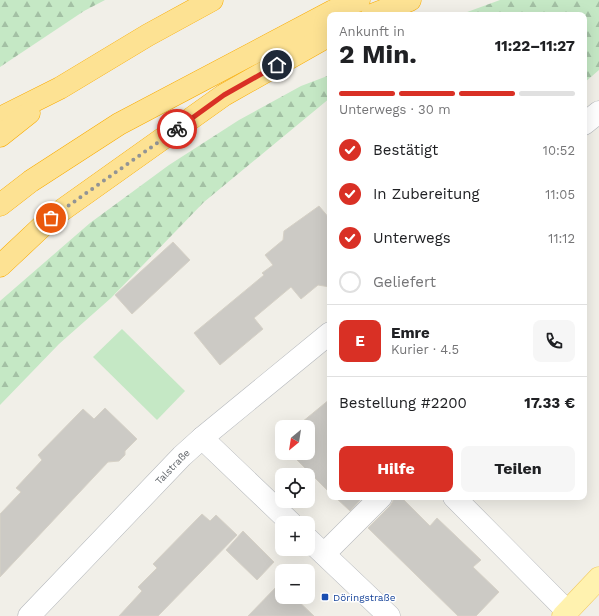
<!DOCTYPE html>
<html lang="de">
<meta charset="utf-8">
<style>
:root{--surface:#fff;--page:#f6f6f6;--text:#202124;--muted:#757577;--line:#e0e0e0;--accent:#d93025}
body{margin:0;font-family:"Work Sans",sans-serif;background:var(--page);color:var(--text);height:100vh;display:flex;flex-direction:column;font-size:15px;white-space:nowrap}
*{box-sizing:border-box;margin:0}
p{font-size:13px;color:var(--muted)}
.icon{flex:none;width:22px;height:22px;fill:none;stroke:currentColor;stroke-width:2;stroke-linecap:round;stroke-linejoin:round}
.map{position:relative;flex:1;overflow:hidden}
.drawer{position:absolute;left:327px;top:12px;width:260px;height:488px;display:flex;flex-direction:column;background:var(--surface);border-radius:8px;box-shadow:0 4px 16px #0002}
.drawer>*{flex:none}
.needle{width:26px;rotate:210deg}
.buttons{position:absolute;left:275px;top:420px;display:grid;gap:8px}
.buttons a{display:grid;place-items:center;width:40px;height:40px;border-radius:8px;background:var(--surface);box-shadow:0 4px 16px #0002;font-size:20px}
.pin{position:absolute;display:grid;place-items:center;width:34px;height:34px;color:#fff;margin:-17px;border:2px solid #fff;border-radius:50%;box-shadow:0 1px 4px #0007}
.courier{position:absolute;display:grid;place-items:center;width:40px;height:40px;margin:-20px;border:3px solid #d93025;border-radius:50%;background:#fff;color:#222;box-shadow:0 1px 5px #0007}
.summary em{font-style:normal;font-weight:700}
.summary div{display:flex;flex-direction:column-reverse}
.summary{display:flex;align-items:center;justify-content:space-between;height:68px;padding:0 12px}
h1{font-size:26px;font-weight:700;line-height:30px}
.bar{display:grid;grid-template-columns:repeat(4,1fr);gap:6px 4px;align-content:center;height:48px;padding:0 12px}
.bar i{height:5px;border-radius:3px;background:var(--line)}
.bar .on{background:var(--accent)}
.bar p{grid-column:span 4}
.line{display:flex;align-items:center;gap:10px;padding:0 12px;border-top:1px solid var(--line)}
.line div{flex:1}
.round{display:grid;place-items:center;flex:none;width:42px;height:42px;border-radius:8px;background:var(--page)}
ol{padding:0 12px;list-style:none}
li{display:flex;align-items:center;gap:12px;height:44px}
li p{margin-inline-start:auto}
li .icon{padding:4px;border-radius:50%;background:var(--accent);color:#fff;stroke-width:4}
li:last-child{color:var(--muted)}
li i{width:22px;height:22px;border:2px solid var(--line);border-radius:50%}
.button{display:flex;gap:8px;margin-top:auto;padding:8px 12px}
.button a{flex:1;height:46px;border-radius:8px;background:var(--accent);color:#fff;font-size:16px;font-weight:700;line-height:46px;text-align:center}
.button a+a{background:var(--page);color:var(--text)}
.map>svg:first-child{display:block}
.grass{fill:#c5e8c5}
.forest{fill:url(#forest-firs)}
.building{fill:#cccac5;stroke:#d6d1c6}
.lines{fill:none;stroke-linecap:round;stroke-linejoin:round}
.minor-casing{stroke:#b5b8bc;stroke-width:23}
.major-casing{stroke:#f2c960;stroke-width:23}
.highway-casing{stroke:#f9ab00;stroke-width:23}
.minor{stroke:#fff;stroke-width:22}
.major{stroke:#fff2af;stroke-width:22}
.highway{stroke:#fde293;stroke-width:22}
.done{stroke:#929495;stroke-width:4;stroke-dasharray:0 7.2}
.route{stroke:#d93025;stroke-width:5}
.transit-dot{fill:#1a4fb4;stroke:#fff;stroke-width:1.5}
.labels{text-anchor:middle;stroke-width:3;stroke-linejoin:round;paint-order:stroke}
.street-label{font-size:10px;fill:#5f6368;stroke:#fff}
.transit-label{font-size:10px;fill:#164399;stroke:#fff;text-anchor:start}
</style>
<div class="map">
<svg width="599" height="616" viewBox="0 0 599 616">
<defs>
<pattern id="forest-firs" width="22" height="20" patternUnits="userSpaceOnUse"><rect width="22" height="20" fill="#c5e8c5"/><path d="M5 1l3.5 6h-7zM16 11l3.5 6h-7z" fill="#a3c0a4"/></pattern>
</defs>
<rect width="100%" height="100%" fill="#f1efe8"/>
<path class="grass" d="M122 329 185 391 157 420 93 357Z"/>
<g class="forest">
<path d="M0 0H105L84 11 0 67Z"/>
<path d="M500 0H599V70L584 83V15H459Z"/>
<path d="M330 75V98L204 202 111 298 59 344 0 405V301L90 223 169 165 239 120 301 86Z"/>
</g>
<g class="building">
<path d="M319 206 330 219V287L318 285 301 299 291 287 254 318 263 329 220 365 194 333 264 275 262 273 273 265 265 255 283 240 284 231Z"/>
<path d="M173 242 190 260 132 314 115 295Z"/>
<path d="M330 399V493L290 453H308V427H296Z"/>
<path d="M105 408 137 439 125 451V455L119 461 108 462 0 577V514L21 492 16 488 42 460 38 455 83 409 94 419Z"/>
<path d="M335 497H363L350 511Z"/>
<path d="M393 497H401L430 526 437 518 481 560 473 567 499 592 476 616H458L368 528 390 506 393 501Z"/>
<path d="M202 514 210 521 216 515 237 535 158 616H119L142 591 138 587 157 568 153 564Z"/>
<path d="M243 531 274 562 257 580 226 550Z"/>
<path d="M280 583 282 586V597H294L314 616H248Z"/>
</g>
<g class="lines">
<g class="minor-casing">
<g id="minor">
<path d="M584 124 599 112"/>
<path d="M202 438 291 523"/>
<path d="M454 497 567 611"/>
<path d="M308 539 389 616"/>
<path d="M324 554 381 497"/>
<path id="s1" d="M29 616 182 456 202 438 330 333"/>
</g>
</g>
<g class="major-casing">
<path id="major" d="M563 616 599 578"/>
</g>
<g class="highway-casing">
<g id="highway">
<path d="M372 15 410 0"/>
<path d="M0 118 60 88 148 35 212 0"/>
<path d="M0 136 29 113"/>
<path d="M0 205 31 181 119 124 333 11 359 0"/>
<path d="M0 266 51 218 224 95 330 35"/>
</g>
</g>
<use href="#minor" class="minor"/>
<use href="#major" class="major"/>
<use href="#highway" class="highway"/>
</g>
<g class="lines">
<path class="done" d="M51 218 177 129"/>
<path class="route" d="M177 129 224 95 277 65"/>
</g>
<rect class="transit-dot" x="321" y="593" width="8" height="8" rx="2"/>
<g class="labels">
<g class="street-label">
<text dy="4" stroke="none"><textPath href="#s1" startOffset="207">Talstraße</textPath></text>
</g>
<g class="transit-label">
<text x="333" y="601">Döringstraße</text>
</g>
</g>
</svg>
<div class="buttons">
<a><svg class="needle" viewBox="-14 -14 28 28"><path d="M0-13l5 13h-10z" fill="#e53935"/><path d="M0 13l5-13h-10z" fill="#757577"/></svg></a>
<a><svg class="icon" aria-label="locate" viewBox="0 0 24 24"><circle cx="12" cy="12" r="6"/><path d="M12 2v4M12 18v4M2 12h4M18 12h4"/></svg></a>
<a>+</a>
<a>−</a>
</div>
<div class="pin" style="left:51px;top:218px;background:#ea580c"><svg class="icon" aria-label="bag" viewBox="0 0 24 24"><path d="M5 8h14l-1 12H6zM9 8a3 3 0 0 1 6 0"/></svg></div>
<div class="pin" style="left:277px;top:65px;background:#1f2937"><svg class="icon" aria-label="home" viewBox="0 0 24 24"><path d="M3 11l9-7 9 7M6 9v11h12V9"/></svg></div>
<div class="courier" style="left:177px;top:129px"><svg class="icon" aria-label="bike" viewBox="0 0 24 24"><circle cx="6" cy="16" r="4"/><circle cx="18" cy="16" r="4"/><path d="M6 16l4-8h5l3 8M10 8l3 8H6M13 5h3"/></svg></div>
<section class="drawer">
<div class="summary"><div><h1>2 Min.</h1><p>Ankunft in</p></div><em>11:22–11:27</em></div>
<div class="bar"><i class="on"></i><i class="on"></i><i class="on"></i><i></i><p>Unterwegs · 30 m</p></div>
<ol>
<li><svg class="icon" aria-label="check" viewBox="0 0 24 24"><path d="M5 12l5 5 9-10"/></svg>Bestätigt<p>10:52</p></li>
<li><svg class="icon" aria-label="check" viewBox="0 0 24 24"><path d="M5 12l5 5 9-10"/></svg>In Zubereitung<p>11:05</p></li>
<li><svg class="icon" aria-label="check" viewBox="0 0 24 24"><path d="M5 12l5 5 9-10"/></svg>Unterwegs<p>11:12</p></li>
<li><i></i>Geliefert</li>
</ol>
<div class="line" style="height:72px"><b class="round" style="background:var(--accent);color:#fff">E</b><div><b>Emre</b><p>Kurier · 4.5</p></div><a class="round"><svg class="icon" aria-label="phone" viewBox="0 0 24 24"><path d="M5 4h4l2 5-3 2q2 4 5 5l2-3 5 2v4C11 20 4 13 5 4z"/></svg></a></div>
<div class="line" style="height:52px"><div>Bestellung #2200</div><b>17.33 €</b></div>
<div class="button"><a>Hilfe</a><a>Teilen</a></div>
</section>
</div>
